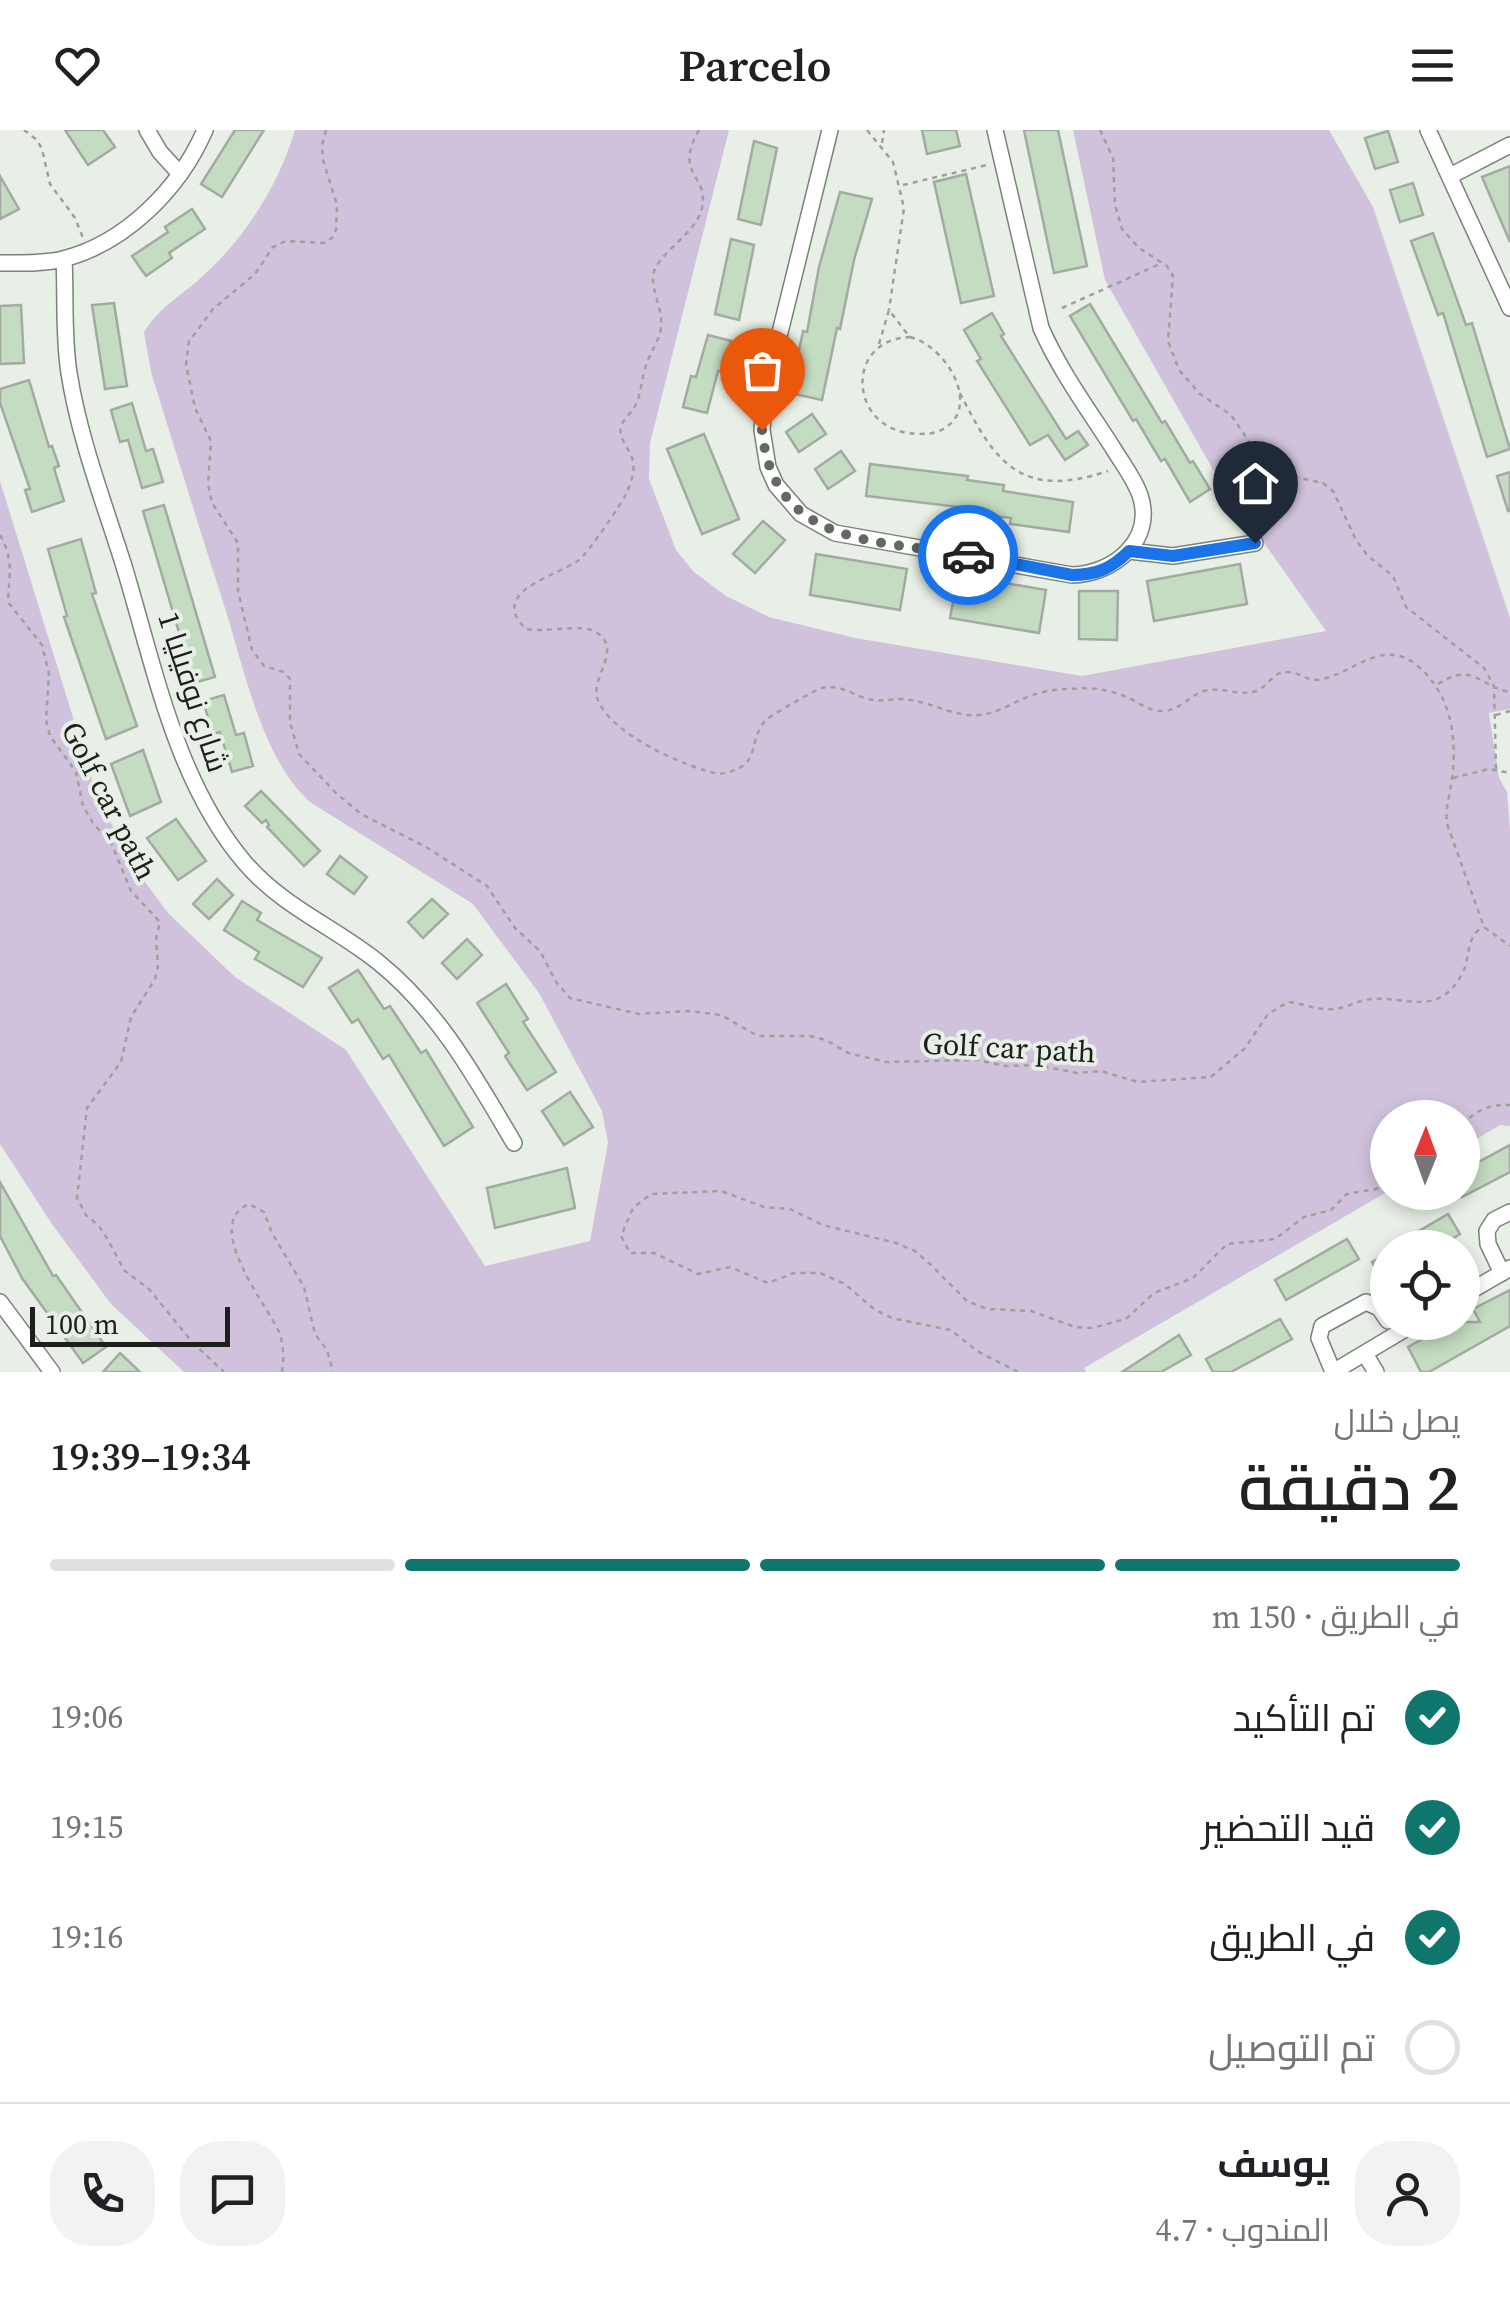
<!DOCTYPE html>
<html lang="ar">
<meta charset="utf-8">
<style>
:root{--surface:#fff;--page:#f2f2f2;--text:#202124;--muted:#757577;--line:#e0e0e0;--accent:#0f766e}
body{margin:0;font-family:"Source Serif 4",Cairo,serif;background:var(--page);color:var(--text);direction:rtl;height:100vh;display:flex;flex-direction:column;font-size:38px;white-space:nowrap}
*{box-sizing:border-box;margin:0}
p{font-size:32px;color:var(--muted)}
.icon{flex:none;width:55px;height:55px;fill:none;stroke:currentColor;stroke-width:2;stroke-linecap:round;stroke-linejoin:round}
.map{position:relative;height:1242px;overflow:hidden;direction:ltr}
.details{display:flex;flex-direction:column;background:var(--surface);flex:1}
.details>*{flex:none}
.needle{width:65px;rotate:1deg}
.controls{position:absolute;left:1370px;top:970px;display:grid;gap:20px}
.controls a{display:grid;place-items:center;width:110px;height:110px;border-radius:50%;background:var(--surface);box-shadow:0 5px 15px #0003;font-size:50px}
.scale{position:absolute;left:30px;bottom:25px;width:200px;box-sizing:border-box;padding-left:10px;border:5px solid #1c1f1c;border-top:0;font-size:28px;line-height:35px;white-space:nowrap;color:#1c1f1c;-webkit-text-stroke:8px #e7efe6;paint-order:stroke}
.pin{position:absolute;display:grid;place-items:center;width:85px;height:85px;color:#fff;margin:-102px -42px;border-radius:50% 50% 50% 0;rotate:-45deg;box-shadow:0 0 10px #0007}
.pin .icon{rotate:45deg}
.courier{position:absolute;display:grid;place-items:center;width:100px;height:100px;margin:-50px;border:8px solid #1a73e8;border-radius:50%;background:#fff;color:#222;box-shadow:0 2px 12px #0007}
.head em{font-style:normal;font-weight:600}
.head div{display:flex;flex-direction:column-reverse}
.head{display:flex;align-items:center;justify-content:space-between;height:170px;padding:0 50px}
h1{font-size:65px;font-weight:600;line-height:75px}
.bar{display:grid;grid-template-columns:repeat(4,1fr);gap:15px 10px;align-content:center;height:120px;padding:0 50px}
.bar i{height:12px;border-radius:8px;background:var(--line)}
.bar .active{background:var(--accent)}
.bar p{grid-column:span 4}
.line{display:flex;align-items:center;gap:25px;padding:0 50px;border-top:2px solid var(--line)}
.line div{flex:1}
.round{display:grid;place-items:center;flex:none;width:105px;height:105px;border-radius:40px;background:var(--page)}
ol{padding:0 50px;list-style:none}
li{display:flex;align-items:center;gap:30px;height:110px}
li p{margin-inline-start:auto}
li .icon{padding:10px;border-radius:50%;background:var(--accent);color:#fff;stroke-width:4}
li:last-child{color:var(--muted)}
li i{width:55px;height:55px;border:5px solid var(--line);border-radius:50%}
header{display:flex;justify-content:space-between;align-items:center;height:130px;padding:0 50px;background:var(--surface);font-size:45px;font-weight:600}
.map>svg:first-child{display:block}
.green{fill:#d0c2dc}
.building{fill:#c4dcc1;stroke:#a3aaa2;stroke-width:2.5}
.lines{fill:none;stroke-linecap:round;stroke-linejoin:round}
.street-casing{stroke:#7a827a;stroke-width:18}
.path{stroke:#9ba19b;stroke-width:2.5;stroke-dasharray:5 5;stroke-linecap:butt}
.street{stroke:#fff;stroke-width:15}
.done{stroke:#636863;stroke-width:10;stroke-dasharray:0 18}
.route{stroke:#1a73e8;stroke-width:12}
.labels{text-anchor:middle;stroke-width:8;stroke-linejoin:round;paint-order:stroke}
.street-label{font-size:30px;fill:#1c1f1c;stroke:#e7efe6}
</style>
<header><svg class="icon" aria-label="menu" viewBox="0 0 24 24"><path d="M4 6h16M4 12h16M4 18h16"/></svg>Parcelo<svg class="icon" aria-label="heart" viewBox="0 0 24 24"><path d="M12 20l-8-8c-3-5 5-10 8-4 3-6 11-1 8 4z"/></svg></header>
<div class="map">
<svg width="1510" height="1242" viewBox="0 0 1510 1242">
<rect width="100%" height="100%" fill="#e7efe6"/>
<path class="green" d="M295 0H729L650 313 649 349 676 420 694 442 726 466 769 487 855 508 1082 546 1326 501 1215 343 1105 150 1073 0H1329L1373 77 1510 488V579L1489 583 1499 648 1507 662 1510 701V996L1500 995 1463 1017 1462 988H1388L1387 1062 1084 1238 1086 1242H184L111 1174 52 1094 0 1014V351L92 649 111 693 137 741 168 783 235 847 346 920 485 1136 590 1111 608 1013 602 981 539 863 473 774 313 674C263 635 243 534 224 475 199 397 175 320 151 242L144 202C161 175 183 165 205 144 247 105 279 54 295 0Z"/>
<g class="building">
<path d="M65 0H103L115 17 88 35Z"/>
<path d="M235 0H264L222 67 201 54Z"/>
<path d="M922 0H956L960 16 927 24Z"/>
<path d="M1024 0H1058L1087 136 1054 143Z"/>
<path d="M1388 1 1398 32 1375 39 1365 8Z"/>
<path d="M754 11 777 18 761 95 738 89Z"/>
<path d="M1510 36V112L1482 47Z"/>
<path d="M966 44 994 166 961 173 934 52Z"/>
<path d="M0 46 19 79 0 89Z"/>
<path d="M1413 53 1423 85 1400 92 1390 60Z"/>
<path d="M840 62 872 69 854 130 840 199 837 198 822 270 790 263 803 201 807 202 819 137Z"/>
<path d="M192 79 205 99 169 123 172 128 146 146 132 126 168 102 165 97Z"/>
<path d="M1433 103 1466 195 1472 193 1510 319 1487 327 1443 183 1438 185 1411 111Z"/>
<path d="M731 109 754 115 739 190 715 184Z"/>
<path d="M114 173 127 256 105 259 92 175Z"/>
<path d="M1090 174 1162 293 1165 291 1190 333 1193 331 1210 359 1190 372 1165 329 1161 331 1136 289 1133 291 1070 186Z"/>
<path d="M21 175 24 233 0 234V176Z"/>
<path d="M992 183 1004 204 1001 206 1066 309 1078 301 1088 315 1065 330 1048 305 1030 315 977 231 981 229 964 200Z"/>
<path d="M708 205 731 211 723 242 718 241 707 283 683 277 691 246 696 247Z"/>
<path d="M29 250 49 317 52 316 59 336 54 338 64 371 32 382 25 360 30 359 0 273V259Z"/>
<path d="M132 273 146 321 153 319 163 352 142 358 128 310 120 312 111 280Z"/>
<path d="M812 284 826 304 799 322 786 302Z"/>
<path d="M704 304 739 389 702 404 667 319Z"/>
<path d="M841 321 855 341 828 359 815 339Z"/>
<path d="M870 334 968 346 967 350 1004 355 1003 361 1073 372 1069 402 1010 394 1011 388 976 384V379L866 366Z"/>
<path d="M1510 342V380L1508 381 1497 346Z"/>
<path d="M164 375 215 547 194 553 143 381Z"/>
<path d="M763 391 785 410 755 443 733 424Z"/>
<path d="M81 409 96 463 92 464 137 596 106 609 64 487 67 486 48 419Z"/>
<path d="M816 424 907 439 900 480 810 465Z"/>
<path d="M1240 434 1247 474 1154 491 1147 451Z"/>
<path d="M958 445 1046 460 1039 503 950 488Z"/>
<path d="M1079 461H1118L1117 510 1079 509Z"/>
<path d="M224 565 236 605 244 603 253 636 232 642 220 602 213 604 203 571Z"/>
<path d="M143 620 161 672 130 686 111 634Z"/>
<path d="M261 661 320 721 304 736 267 697 269 695 266 690 262 693 245 676Z"/>
<path d="M176 689 206 731 178 750 147 708Z"/>
<path d="M340 726 367 747 354 764 327 744Z"/>
<path d="M217 749 233 765 209 789 193 774Z"/>
<path d="M432 769 448 784 423 808 408 792Z"/>
<path d="M242 771 261 783 257 790 322 828 303 857 255 829 259 822 224 800Z"/>
<path d="M467 809 482 825 457 849 442 833Z"/>
<path d="M358 840 384 879 390 876 421 923 426 920 473 997 444 1016 389 925 383 929 358 889 352 893 329 858Z"/>
<path d="M506 854 528 889 523 892 556 942 527 960 505 926 509 923 477 873Z"/>
<path d="M570 962 593 997 564 1015 542 981Z"/>
<path d="M1510 1015V1042L1462 1067V1041Z"/>
<path d="M567 1038 575 1078 495 1098 487 1058Z"/>
<path d="M0 1052 53 1146 56 1145 106 1217 83 1233 22 1148 0 1106Z"/>
<path d="M1448 1084 1460 1104 1437 1118H1398L1416 1107 1414 1104Z"/>
<path d="M1347 1109 1359 1129 1286 1170 1275 1150Z"/>
<path d="M1388 1123V1160L1372 1132Z"/>
<path d="M1510 1160V1196L1429 1242H1421L1408 1217 1453 1192H1480L1473 1179Z"/>
<path d="M1280 1189 1292 1209 1231 1242H1213L1206 1229Z"/>
<path d="M1179 1205 1191 1225 1161 1242H1122Z"/>
<path d="M120 1223 140 1242H103Z"/>
</g>
<g class="lines">
<g class="street-casing">
<g id="street">
<path d="M147 0 160 22 180 44"/>
<path d="M830 0 765 263 762 300 768 337 776 355 801 384 835 403 1072 445C1114 444 1155 410 1140 365 1134 348 1122 333 1113 318 1088 279 1060 241 1041 198L995 0"/>
<path d="M1428 0 1510 178"/>
<path d="M1450 46 1510 15"/>
<path d="M64 129C66 167 63 205 69 243 79 307 103 370 123 433 154 534 175 651 245 733 284 778 333 796 378 832 439 881 475 947 514 1013"/>
<path d="M0 133C20 133 43 134 63 129 126 113 180 58 205 0"/>
<path d="M1129 421 1173 426 1255 413"/>
<path d="M1502 1143 1488 1114 1487 1101 1494 1090 1510 1082"/>
<path d="M1462 1166 1510 1138"/>
<path d="M0 1172 52 1242"/>
<path d="M1365 1224 1376 1242"/>
<path d="M1333 1242 1319 1208 1322 1196 1366 1172 1379 1178 1388 1191"/>
<path d="M1333 1242 1417 1192"/>
</g>
</g>
<g class="path">
<path d="M24 0 37 10 42 19 50 54 75 88 83 108"/>
<path d="M326 0 322 15 323 30 337 75 336 100 332 108 324 113 286 111 273 117 255 144 213 179 196 202 189 211 186 234 195 278 211 311 208 354 212 373 238 413V461L252 520 264 536 284 542 290 549V592L299 624 336 663 361 684 426 717 487 756 515 798 540 821 556 852 570 868 639 884 689 881 721 885 758 906H810L826 910 848 923 886 932 977 930 1006 936 1037 935 1077 943 1101 941 1138 952 1211 947 1245 918 1268 884 1288 872C1303 873 1318 881 1334 879 1347 878 1358 870 1371 869 1406 866 1439 888 1462 844 1471 828 1465 805 1484 797"/>
<path d="M699 0C673 45 709 44 702 78 695 106 656 123 653 146 652 163 663 179 661 198 659 211 651 221 647 233 641 248 642 264 634 278 630 284 623 289 621 297 618 310 631 319 633 332 635 341 631 353 627 362 623 372 588 423 579 430 560 445 486 461 526 499 545 503 581 493 596 502 623 519 592 545 597 567 607 603 685 637 719 644 763 637 746 617 764 592 767 587 815 560 822 558 840 553 855 567 873 570 885 572 898 567 910 570 930 573 948 583 969 585 991 587 1006 576 1025 568 1039 562 1055 559 1070 559 1087 557 1105 559 1122 565 1136 570 1148 582 1164 581 1180 580 1190 565 1204 561 1222 556 1240 567 1256 561 1268 557 1273 541 1287 542 1301 542 1308 553 1323 549 1355 541 1382 510 1414 533 1450 560 1458 606 1452 649 1450 665 1445 677 1447 694L1484 797 1510 816"/>
<path d="M867 0 893 32 904 78 889 180"/>
<path d="M1100 0 1113 28 1115 75 1122 99 1139 118 1167 136 1173 146 1168 211 1179 240 1200 264 1231 285 1263 332 1286 345 1323 353 1333 361 1356 410 1367 425 1393 446 1406 477 1484 538 1494 556 1496 639"/>
<path d="M882 13 884 0"/>
<path d="M903 55 987 35"/>
<path d="M1062 178 1162 133"/>
<path d="M910 207C949 217 984 282 939 301 930 305 918 304 908 303 848 294 846 209 910 207Z"/>
<path d="M879 214 889 180 908 205"/>
<path d="M960 263C995 333 1021 370 1108 341"/>
<path d="M0 405C14 429 9 446 8 472L42 515 49 544 46 590 50 606 76 642 83 676 94 695 110 710 131 761 160 792 156 809 158 836 155 849 131 887 121 932 87 978 77 1068 86 1085 99 1096 108 1110 124 1140 149 1159 192 1212 224 1242"/>
<path d="M1438 554C1473 531 1480 557 1510 562"/>
<path d="M1496 585 1510 581"/>
<path d="M1453 648 1489 639 1510 643"/>
<path d="M1462 995C1476 980 1489 974 1510 975"/>
<path d="M282 1242C284 1229 284 1215 279 1202 267 1175 201 1094 249 1074L264 1082 272 1103 304 1157 315 1204 327 1220 333 1242"/>
<path d="M1018 1242 977 1221 951 1200 892 1188 875 1180 845 1154 820 1143H794L768 1153 730 1137 698 1144 654 1123H630L621 1106 633 1078 651 1064 721 1061 764 1077 790 1079 823 1095 896 1113 915 1121 930 1134 967 1171 987 1179 1031 1181 1075 1197 1092 1198 1126 1189 1154 1163 1193 1148 1227 1114 1275 1109 1304 1087 1331 1080 1347 1064 1376 1059 1388 1053"/>
</g>
<use href="#street" class="street"/>
</g>
<g class="lines">
<path class="done" d="M762 300C773 417 877 410 968 425"/>
<path class="route" d="M968 425 1072 445C1097 445 1112 438 1129 421L1173 426 1255 413"/>
</g>
<g class="labels">
<g class="street-label">
<text transform="translate(193 562) rotate(72)" y="10">شارع نوفيليا 1</text>
<text transform="translate(109 671) rotate(63)" y="10">Golf car path</text>
<text transform="translate(1009 918) rotate(3)" y="10">Golf car path</text>
</g>
</g>
</svg>
<div class="controls">
<a><svg class="needle" viewBox="-14 -14 28 28"><path d="M0-13l5 13h-10z" fill="#e53935"/><path d="M0 13l5-13h-10z" fill="#757577"/></svg></a>
<a><svg class="icon" aria-label="locate" viewBox="0 0 24 24"><circle cx="12" cy="12" r="6"/><path d="M12 2v4M12 18v4M2 12h4M18 12h4"/></svg></a>
</div>
<div class="scale">100 m</div>
<div class="pin" style="left:762px;top:300px;background:#ea580c"><svg class="icon" aria-label="bag" viewBox="0 0 24 24"><path d="M5 8h14l-1 12H6zM9 8a3 3 0 0 1 6 0"/></svg></div>
<div class="pin" style="left:1255px;top:413px;background:#1f2937"><svg class="icon" aria-label="home" viewBox="0 0 24 24"><path d="M3 11l9-7 9 7M6 9v11h12V9"/></svg></div>
<div class="courier" style="left:968px;top:425px"><svg class="icon" aria-label="car" viewBox="0 0 24 24"><path d="M5 17H2v-5l4-1 3-4h7l3 4 3 1v5h-3M9 17h6M6 11h13"/><circle cx="7" cy="17" r="2"/><circle cx="17" cy="17" r="2"/></svg></div>
</div>
<section class="details">
<div class="head"><div><h1>2 دقيقة</h1><p>يصل خلال</p></div><em>19:34–19:39</em></div>
<div class="bar"><i class="active"></i><i class="active"></i><i class="active"></i><i></i><p>في الطريق · 150 m</p></div>
<ol>
<li><svg class="icon" aria-label="check" viewBox="0 0 24 24"><path d="M5 12l5 5 9-10"/></svg>تم التأكيد<p>19:06</p></li>
<li><svg class="icon" aria-label="check" viewBox="0 0 24 24"><path d="M5 12l5 5 9-10"/></svg>قيد التحضير<p>19:15</p></li>
<li><svg class="icon" aria-label="check" viewBox="0 0 24 24"><path d="M5 12l5 5 9-10"/></svg>في الطريق<p>19:16</p></li>
<li><i></i>تم التوصيل</li>
</ol>
<div class="line" style="height:180px"><a class="round"><svg class="icon" aria-label="person" viewBox="0 0 24 24"><circle cx="12" cy="8" r="4"/><path d="M4 21q1-7 8-7t8 7"/></svg></a><div><b>يوسف</b><p>المندوب · 4.7</p></div><a class="round"><svg class="icon" aria-label="chat" viewBox="0 0 24 24"><path d="M4 5h16v11H9l-5 4z"/></svg></a><a class="round"><svg class="icon" aria-label="phone" viewBox="0 0 24 24"><path d="M5 4h4l2 5-3 2q2 4 5 5l2-3 5 2v4C11 20 4 13 5 4z"/></svg></a></div>
</section>
